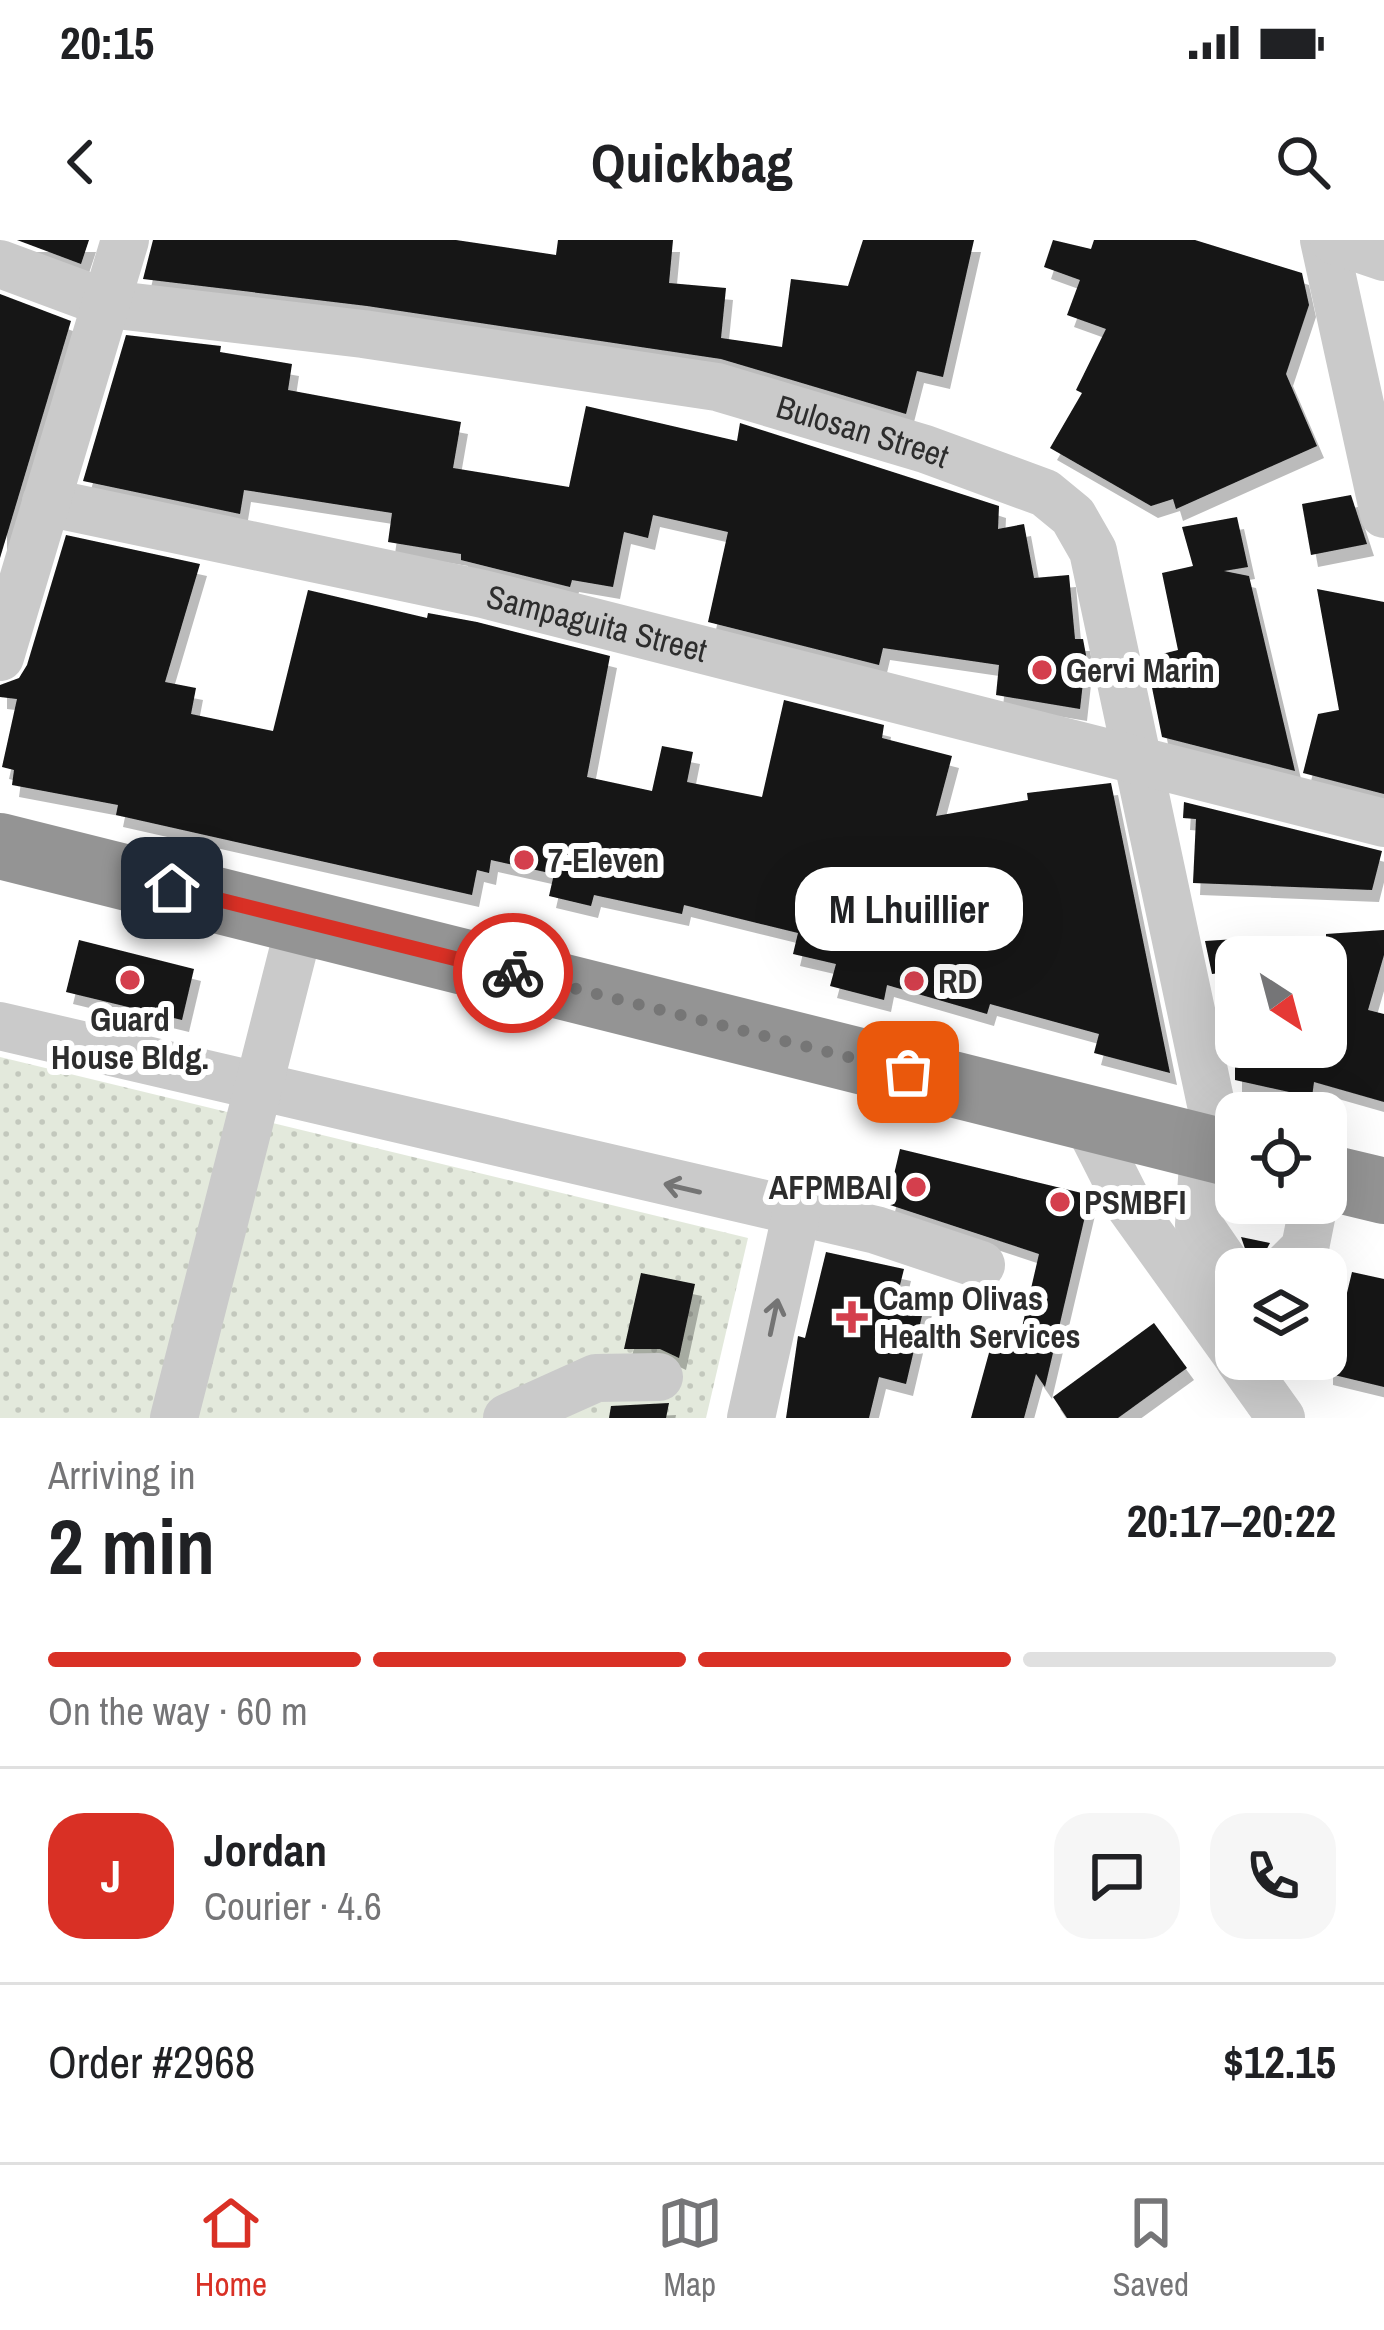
<!DOCTYPE html>
<meta charset="utf-8">
<style>
:root{--surface:#fff;--page:#f6f6f6;--text:#202124;--muted:#757577;--line:#e0e0e0;--accent:#d93025}
body{margin:0;font-family:"Archivo Narrow",sans-serif;background:var(--page);color:var(--text);height:100vh;display:flex;flex-direction:column;font-size:45px;white-space:nowrap}
*{box-sizing:border-box;margin:0}
p{font-size:39px;color:var(--muted)}
.icon{flex:none;width:66px;height:66px;fill:none;stroke:currentColor;stroke-width:2;stroke-linecap:round;stroke-linejoin:round}
.map{position:relative;height:1178px;overflow:hidden}
.side{display:flex;flex-direction:column;background:var(--surface);flex:1}
.side>*{flex:none}
.needle{width:78px;rotate:144deg}
.controls{position:absolute;left:1215px;top:696px;display:grid;gap:24px}
.controls a{display:grid;place-items:center;width:132px;height:132px;border-radius:24px;background:var(--surface);box-shadow:0 12px 48px #0002;font-size:60px}
.pin{position:absolute;display:grid;place-items:center;width:102px;height:102px;color:#fff;margin:-51px;border-radius:24px;box-shadow:0 6px 18px #0006}
.courier{position:absolute;display:grid;place-items:center;width:120px;height:120px;margin:-60px;border:9px solid #d93025;border-radius:50%;background:#fff;color:#222;box-shadow:0 3px 15px #0007}
.bubble{position:absolute;height:84px;border-radius:36px;background:var(--surface);box-shadow:0 12px 48px #0002;font-size:39px;font-weight:700;line-height:84px;text-align:center}
.overview em{font-style:normal;font-weight:700}
.overview div{display:flex;flex-direction:column-reverse}
.overview{display:flex;align-items:center;justify-content:space-between;height:204px;padding:0 48px}
h1{font-size:78px;font-weight:700;line-height:90px}
.bar{display:grid;grid-template-columns:repeat(4,1fr);gap:18px 12px;align-content:center;height:144px;padding:0 48px}
.bar i{height:15px;border-radius:9px;background:var(--line)}
.bar .selected{background:var(--accent)}
.bar p{grid-column:span 4}
.line{display:flex;align-items:center;gap:30px;padding:0 48px;border-top:3px solid var(--line)}
.line div{flex:1}
.round{display:grid;place-items:center;flex:none;width:126px;height:126px;border-radius:36px;background:var(--page)}
.status{display:flex;justify-content:space-between;align-items:center;height:84px;padding:0 60px;background:var(--surface);direction:ltr}
.status svg{height:33px;fill:currentColor}
header{display:flex;justify-content:space-between;align-items:center;height:156px;padding:0 48px;background:var(--surface);font-size:54px;font-weight:700}
.tab-bar{display:flex;justify-content:space-around;align-items:center;height:168px;border-top:3px solid var(--line);background:var(--surface);font-size:33px;color:var(--muted)}
.tab-bar a{display:grid;justify-items:center;gap:6px}
.tab-bar .selected{color:var(--accent)}
.map>svg:first-child{display:block}
.grass{fill:url(#grass-dots)}
.building{fill:#141414;filter:url(#shadow)}
.lines{fill:none;stroke-linecap:round;stroke-linejoin:round}
.minor{stroke:#cacaca;stroke-width:48}
.highway{stroke:#949494;stroke-width:66}
.oneway{stroke:#747474}
.done{stroke:#767676;stroke-width:12;stroke-dasharray:0 21.6}
.route{stroke:#d93025;stroke-width:15}
.poi-dot{fill:#d43f4d;stroke:#fff;stroke-width:4.5}
.labels{text-anchor:middle;stroke-width:12;stroke-linejoin:round;paint-order:stroke}
.street-label{font-size:33px;fill:#2d2d2d;stroke:#fff}
.poi-label{font-size:33px;font-weight:bold;fill:#2d2d2d;stroke:#fff;text-anchor:start}
</style>
<div class="status"><b>20:15</b><svg viewBox="0 0 49 12"><path d="M0 12V9h3v3zM5 12V6h3v6zM10 12V3h3v9zM15 12V0h3v12zM26 1h20v11H26zM47 4h2v5h-2z"/></svg></div>
<header><svg class="icon" aria-label="back" viewBox="0 0 24 24"><path d="M15 5l-7 7 7 7"/></svg>Quickbag<svg class="icon" aria-label="search" viewBox="0 0 24 24"><circle cx="10" cy="10" r="6"/><path d="M15 15l6 6"/></svg></header>
<div class="map">
<svg width="1384" height="1178" viewBox="0 0 1384 1178">
<defs>
<pattern id="grass-dots" width="8" height="8" patternUnits="userSpaceOnUse" patternTransform="scale(3)"><rect width="8" height="8" fill="#e3e9dc"/><path d="M2 2h.1M6 6h.1" fill="none" stroke="#c3c8bd" stroke-width="1.8" stroke-linecap="round"/></pattern>
<filter id="shadow"><feDropShadow dx="7" dy="12" stdDeviation="0" flood-color="#0004"/></filter>
</defs>
<rect width="100%" height="100%" fill="#fff"/>
<path class="grass" d="M0 817 748 998 706 1178H0Z"/>
<g class="building">
<path d="M17 0H89L81 24Z"/>
<path d="M153 0H456L556 15 558 0H673L669 43 726 48 721 98 782 107 791 39 848 46 863 0H974L943 137 917 131 906 174 721 119 367 66 143 39Z"/>
<path d="M1053 0 1091 9 1094 0H1195L1302 33 1309 65 1286 134 1317 206 1176 269 1173 259 1151 266 1050 208 1082 153 1076 150 1106 89 1067 75 1080 40 1044 27Z"/>
<path d="M0 54 71 81 0 318Z"/>
<path d="M126 95 221 106 220 112 292 124 288 150 461 182 453 228 569 247 586 166 737 201 740 183 999 266 998 289 1024 284 1034 338 1069 335 1075 399H1083L1086 415 1080 469 996 455 999 425 883 408 879 425 708 382 728 292 653 275 648 298 624 292 613 347 572 340 570 347 461 320V314L388 302 392 273 244 250 240 274 83 241Z"/>
<path d="M1351 255 1367 304 1311 315 1302 264Z"/>
<path d="M1237 277 1248 327 1224 331 1249 336 1295 531 1162 497 1146 418 1178 410 1162 333 1193 326 1182 287Z"/>
<path d="M66 295 200 324 165 442 196 448 191 474 273 491 308 350 427 378 428 373 477 382 610 416 587 537 652 551 662 506 693 512 687 542 762 557 784 460 884 485 882 498 952 516 936 576 1028 560 1027 553 1111 543 1170 833 1094 813 1099 794 990 764 987 774 887 745 884 760 830 746 836 724 793 714 798 693 684 665 682 674 594 655 591 666 549 656 554 634 491 620 489 633 477 630 472 655 116 575 118 565 12 545 14 530 2 527 17 459 0 457V445L19 438 27 425Z"/>
<path d="M1317 349 1384 362V554L1303 533 1318 474 1339 470Z"/>
<path d="M1184 562 1382 611 1372 650 1193 643 1196 579 1183 578Z"/>
<path d="M1384 690V715L1368 770 1384 774V862L1314 842 1312 857 1235 840V807H1326V694Z"/>
<path d="M1236 699V731L1212 734 1205 701Z"/>
<path d="M79 700 194 729 182 780 66 752Z"/>
<path d="M900 909 1090 955 1045 1147 1036 1134 1024 1178H971L992 1102 1017 1109 1039 1014 887 964Z"/>
<path d="M1241 997 1270 1003 1256 1029H1252Z"/>
<path d="M826 1012 904 1029 897 1057 925 1063 906 1144 879 1137 869 1178H786L798 1096 805 1098Z"/>
<path d="M1352 1032 1384 1039V1147L1326 1133V1079L1340 1082Z"/>
<path d="M641 1033 695 1044 679 1118 660 1109H624Z"/>
<path d="M1154 1083 1187 1128 1118 1178H1067L1053 1157Z"/>
<path d="M669 1163 666 1178H609L611 1166Z"/>
</g>
<g class="lines">
<g class="minor">
<path d="M1324 0 1384 274"/>
<path d="M1334 0 1384 17"/>
<path id="s1" d="M0 24 108 64 363 94 717 147 925 209 1045 253 1073 276 1093 311 1221 911"/>
<path id="s2" d="M46 262 483 354 1384 583"/>
<path d="M0 417 125 0"/>
<path d="M0 786 876 990 981 1025"/>
<path d="M1084 876 1129 965 1236 1114"/>
<path d="M1204 908 1199 985 1225 1023"/>
<path d="M1284 1029 1305 1008 1314 963"/>
<path d="M1239 1119 1281 1178"/>
<path d="M174 1178 301 680"/>
<path d="M507 1178 596 1138 659 1137"/>
<path d="M751 1178 796 975"/>
</g>
<g class="highway">
<path d="M0 606 1236 915"/>
<path d="M1326 937 1384 951"/>
</g>
</g>
<defs><path id="oneway-shaft" d="M-6 0H5M1.5-3L5.5 0L1.5 3" fill="none" stroke-width="1.6" stroke-linecap="round" stroke-linejoin="round" transform="scale(3)"/></defs>
<g class="oneway">
<use href="#oneway-shaft" transform="translate(682 948) rotate(-167)"/>
<use href="#oneway-shaft" transform="translate(774 1077) rotate(-78)"/>
</g>
<g class="lines">
<path class="done" d="M513 733 908 832"/>
<path class="route" d="M172 648 513 733"/>
</g>
<g class="poi-dot">
<circle cx="1042" cy="430" r="12"/>
<circle cx="524" cy="620" r="12"/>
<circle cx="130" cy="740" r="12"/>
<circle cx="914" cy="741" r="12"/>
<circle cx="916" cy="947" r="12"/>
<circle cx="1060" cy="962" r="12"/>
<path d="M846 1059h12v12h12v12h-12v12h-12v-12h-12v-12h12z"/>
</g>
<g class="labels">
<g class="street-label">
<text dy="12" stroke="none"><textPath href="#s1" startOffset="882">Bulosan Street</textPath></text>
<text dy="12" stroke="none"><textPath href="#s2" startOffset="564">Sampaguita Street</textPath></text>
</g>
<g class="poi-label">
<text x="1066" y="442">Gervi Marin</text>
<text x="548" y="632">7-Eleven</text>
<text x="938" y="753">RD</text>
<text x="130" y="791" text-anchor="middle">Guard<tspan x="130" dy="38">House Bldg.</tspan></text>
<text x="892" y="959" text-anchor="end">AFPMBAI</text>
<text x="1084" y="974">PSMBFI</text>
<text x="879" y="1070">Camp Olivas<tspan x="879" dy="38">Health Services</tspan></text>
</g>
</g>
</svg>
<div class="controls">
<a><svg class="needle" viewBox="-14 -14 28 28"><path d="M0-13l5 13h-10z" fill="#e53935"/><path d="M0 13l5-13h-10z" fill="#757577"/></svg></a>
<a><svg class="icon" aria-label="locate" viewBox="0 0 24 24"><circle cx="12" cy="12" r="6"/><path d="M12 2v4M12 18v4M2 12h4M18 12h4"/></svg></a>
<a><svg class="icon" aria-label="layers" viewBox="0 0 24 24"><path d="M12 4l9 5-9 5-9-5zM3 14l9 5 9-5"/></svg></a>
</div>
<div class="pin" style="left:908px;top:832px;background:#ea580c"><svg class="icon" aria-label="bag" viewBox="0 0 24 24"><path d="M5 8h14l-1 12H6zM9 8a3 3 0 0 1 6 0"/></svg></div>
<div class="pin" style="left:172px;top:648px;background:#1f2937"><svg class="icon" aria-label="home" viewBox="0 0 24 24"><path d="M3 11l9-7 9 7M6 9v11h12V9"/></svg></div>
<div class="courier" style="left:513px;top:733px"><svg class="icon" aria-label="bike" viewBox="0 0 24 24"><circle cx="6" cy="16" r="4"/><circle cx="18" cy="16" r="4"/><path d="M6 16l4-8h5l3 8M10 8l3 8H6M13 5h3"/></svg></div>
<div class="bubble" style="left:795px;top:627px;width:228px">M Lhuillier</div>
</div>
<section class="side">
<div class="overview"><div><h1>2 min</h1><p>Arriving in</p></div><em>20:17–20:22</em></div>
<div class="bar"><i class="selected"></i><i class="selected"></i><i class="selected"></i><i></i><p>On the way · 60 m</p></div>
<div class="line" style="height:216px"><b class="round" style="background:var(--accent);color:#fff">J</b><div><b>Jordan</b><p>Courier · 4.6</p></div><a class="round"><svg class="icon" aria-label="chat" viewBox="0 0 24 24"><path d="M4 5h16v11H9l-5 4z"/></svg></a><a class="round"><svg class="icon" aria-label="phone" viewBox="0 0 24 24"><path d="M5 4h4l2 5-3 2q2 4 5 5l2-3 5 2v4C11 20 4 13 5 4z"/></svg></a></div>
<div class="line" style="height:156px"><div>Order #2968</div><b>$12.15</b></div>
</section>
<nav class="tab-bar">
<a class="selected"><svg class="icon" aria-label="home" viewBox="0 0 24 24"><path d="M3 11l9-7 9 7M6 9v11h12V9"/></svg>Home</a>
<a><svg class="icon" aria-label="map" viewBox="0 0 24 24"><path d="M3 6l6-2 6 2 6-2v14l-6 2-6-2-6 2zM9 4v14M15 6v14"/></svg>Map</a>
<a><svg class="icon" aria-label="saved" viewBox="0 0 24 24"><path d="M7 4h10v16l-5-4-5 4z"/></svg>Saved</a>
</nav>
